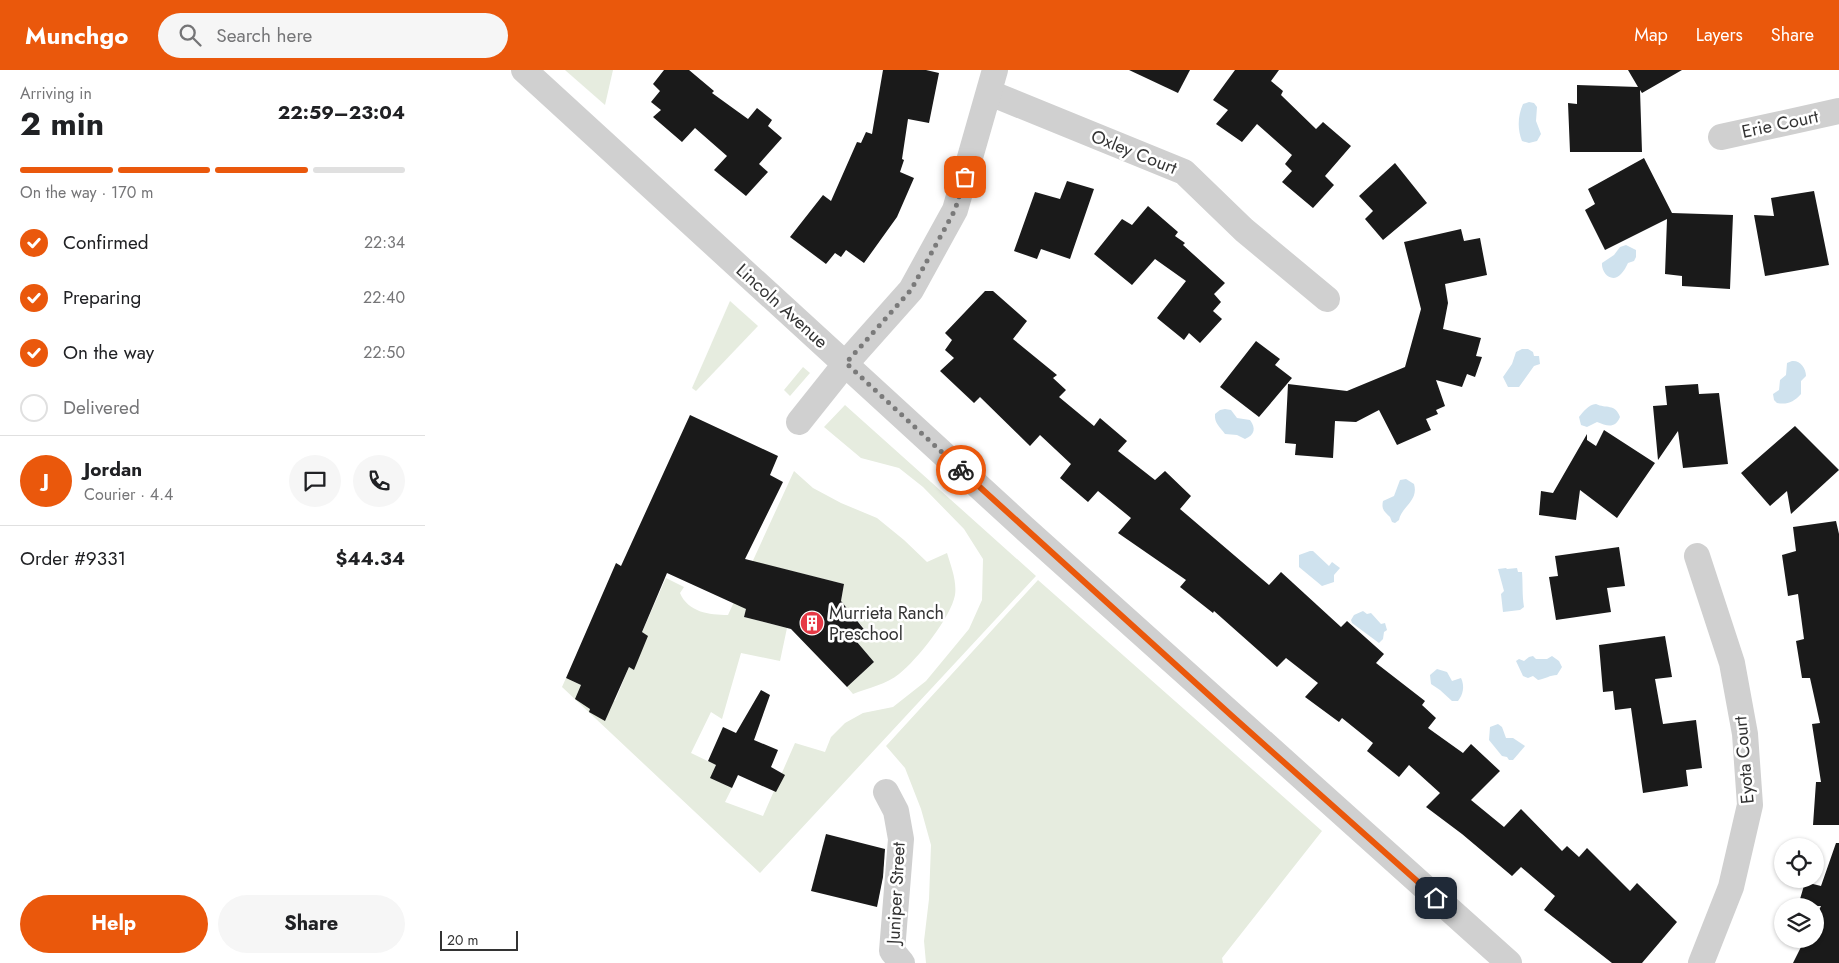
<!DOCTYPE html>
<meta charset="utf-8">
<style>
:root{--surface:#fff;--page:#f6f6f6;--text:#202124;--muted:#757577;--line:#e0e0e0;--accent:#ea580c}
body{margin:0;font-family:Jost,sans-serif;background:var(--page);color:var(--text);height:100vh;display:flex;flex-direction:column;font-size:19px;white-space:nowrap}
*{box-sizing:border-box;margin:0}
p{font-size:16px;color:var(--muted)}
.icon{flex:none;width:28px;height:28px;fill:none;stroke:currentColor;stroke-width:2;stroke-linecap:round;stroke-linejoin:round}
.map{position:relative;flex:1;overflow:hidden}
.drawer{display:flex;flex-direction:column;background:var(--surface);width:425px}
.drawer>*{flex:none}
.tools{position:absolute;left:1349px;top:768px;display:grid;gap:10px}
.tools a{display:grid;place-items:center;width:50px;height:50px;border-radius:50%;background:var(--surface);box-shadow:0 1px 4px #0004;font-size:25px}
.scale{position:absolute;left:15px;bottom:12px;width:78px;box-sizing:border-box;padding-left:5px;border:2px solid #333;border-top:0;font-size:14px;line-height:18px;white-space:nowrap;color:#333;-webkit-text-stroke:4px #fff;paint-order:stroke}
.pin{position:absolute;display:grid;place-items:center;width:42px;height:42px;color:#fff;margin:-21px;border-radius:10px;box-shadow:0 2px 8px #0006}
.courier{position:absolute;display:grid;place-items:center;width:50px;height:50px;margin:-25px;border:4px solid #ea580c;border-radius:50%;background:#fff;color:#222;box-shadow:0 1px 6px #0007}
.overview em{font-style:normal;font-weight:700}
.overview div{display:flex;flex-direction:column-reverse}
.overview{display:flex;align-items:center;justify-content:space-between;height:85px;padding:0 20px}
h1{font-size:32px;font-weight:700;line-height:38px}
.bar{display:grid;grid-template-columns:repeat(4,1fr);gap:8px 5px;align-content:center;height:60px;padding:0 20px}
.bar i{height:6px;border-radius:4px;background:var(--line)}
.bar .selected{background:var(--accent)}
.bar p{grid-column:span 4}
.line{display:flex;align-items:center;gap:12px;padding:0 20px;border-top:1px solid var(--line)}
.line div{flex:1}
.round{display:grid;place-items:center;flex:none;width:52px;height:52px;border-radius:26px;background:var(--page)}
ol{padding:0 20px;list-style:none}
li{display:flex;align-items:center;gap:15px;height:55px}
li p{margin-inline-start:auto}
li .icon{padding:5px;border-radius:50%;background:var(--accent);color:#fff;stroke-width:4}
li:last-child{color:var(--muted)}
li i{width:28px;height:28px;border:2px solid var(--line);border-radius:50%}
.primary-button{display:flex;gap:10px;margin-top:auto;padding:10px 20px}
.primary-button a{flex:1;height:58px;border-radius:30px;background:var(--accent);color:#fff;font-size:20px;font-weight:700;line-height:58px;text-align:center}
.primary-button a+a{background:var(--page);color:var(--text)}
header{display:flex;align-items:center;gap:30px;box-sizing:border-box;height:70px;padding:0 25px;background:var(--accent);color:#fff}
header strong{font-size:24px}
nav{display:flex;gap:28px;margin-inline-start:auto;font-size:18px}
.search{width:350px;height:45px;background:var(--page);display:flex;align-items:center;gap:12px;box-sizing:border-box;padding:0 18px;border-radius:28px;color:var(--muted);font-size:19px}
main{display:flex;flex:1;min-height:0}
.map>svg:first-child{display:block}
.green{fill:#e6ecdf}
.water{fill:#cfe2ee}
.building{fill:#1a1a1a}
.lines{fill:none;stroke-linecap:round;stroke-linejoin:round}
.minor{stroke:#d0d0d0;stroke-width:26}
.done{stroke:#7a7a7a;stroke-width:5;stroke-dasharray:0 9}
.route{stroke:#ea580c;stroke-width:6}
.labels{text-anchor:middle;stroke-width:5;stroke-linejoin:round;paint-order:stroke}
.street-label{font-size:18px;fill:#333;stroke:#fff}
.poi-label{font-size:18px;fill:#333;stroke:#fff;text-anchor:start}
</style>
<header>
<strong>Munchgo</strong>
<div class="search"><svg class="icon" aria-label="search" viewBox="0 0 24 24"><circle cx="10" cy="10" r="6"/><path d="M15 15l6 6"/></svg>Search here</div>
<nav><a>Map</a><a>Layers</a><a>Share</a></nav>
</header>
<main>
<section class="drawer">
<div class="overview"><div><h1>2 min</h1><p>Arriving in</p></div><em>22:59–23:04</em></div>
<div class="bar"><i class="selected"></i><i class="selected"></i><i class="selected"></i><i></i><p>On the way · 170 m</p></div>
<ol>
<li><svg class="icon" aria-label="check" viewBox="0 0 24 24"><path d="M5 12l5 5 9-10"/></svg>Confirmed<p>22:34</p></li>
<li><svg class="icon" aria-label="check" viewBox="0 0 24 24"><path d="M5 12l5 5 9-10"/></svg>Preparing<p>22:40</p></li>
<li><svg class="icon" aria-label="check" viewBox="0 0 24 24"><path d="M5 12l5 5 9-10"/></svg>On the way<p>22:50</p></li>
<li><i></i>Delivered</li>
</ol>
<div class="line" style="height:90px"><b class="round" style="background:var(--accent);color:#fff">J</b><div><b>Jordan</b><p>Courier · 4.4</p></div><a class="round"><svg class="icon" aria-label="chat" viewBox="0 0 24 24"><path d="M4 5h16v11H9l-5 4z"/></svg></a><a class="round"><svg class="icon" aria-label="phone" viewBox="0 0 24 24"><path d="M5 4h4l2 5-3 2q2 4 5 5l2-3 5 2v4C11 20 4 13 5 4z"/></svg></a></div>
<div class="line" style="height:65px"><div>Order #9331</div><b>$44.34</b></div>
<div class="primary-button"><a>Help</a><a>Share</a></div>
</section>
<div class="map">
<svg width="1414" height="893" viewBox="0 0 1414 893">
<rect width="100%" height="100%" fill="#fff"/>
<g class="green">
<path d="M140 0H188L180 35Z"/>
<path d="M305 231 333 256 271 321 267 318Z"/>
<path d="M378 297 385 303 365 326 359 320Z"/>
<path d="M420 335 611 506 335 803 137 617 141 608 190 631 204 597 209 599 222 566 217 562 241 508 259 517 255 523C263 542 284 545 303 545L369 401 388 418 416 433 452 448 479 470 502 492 522 483C526 496 532 511 530 525 526 547 492 590 474 604 462 614 443 618 428 624L422 617 449 592 432 572 442 562 416 531 419 514 334 493 319 547 362 558 355 591 316 583 297 649 286 642 266 683 291 695 286 708 307 718 300 732 338 746 370 673 400 682 406 667 420 653 438 643 468 637 501 611 544 559 557 530 558 489 539 459 498 417 474 398 436 388 399 357Z"/>
<path d="M613 510 897 761 797 888 798 893H501L499 871 504 829 506 775 496 739 480 698 461 676Z"/>
</g>
<g class="water">
<path d="M1104 32 1109 33 1112 37 1111 51 1116 64 1112 71 1104 73 1097 71C1092 59 1093 45 1098 34Z"/>
<path d="M1201 175 1211 180V187L1209 191 1203 193C1201 197 1199 201 1196 204 1187 214 1176 203 1177 193L1189 185 1195 177Z"/>
<path d="M1097 279H1103L1108 282 1109 286H1114L1115 294 1109 296 1094 317H1083L1078 307 1087 294 1091 282Z"/>
<path d="M1367 291C1375 290 1381 298 1381 306L1376 311V324C1369 332 1362 335 1352 333L1349 330 1348 324 1354 320 1355 310 1361 305 1362 293Z"/>
<path d="M1171 334C1181 339 1190 333 1195 347 1190 359 1182 356 1172 352L1162 357 1156 355 1154 347C1159 341 1163 335 1171 334Z"/>
<path d="M800 339 806 340 812 348 825 350C831 358 830 365 820 369L812 365 800 364C795 357 789 353 790 344L795 340Z"/>
<path d="M981 409 989 414C994 431 976 437 974 450L970 453 967 452 965 447C960 442 956 440 958 431L969 426 975 410Z"/>
<path d="M885 481H888L904 496 907 492 915 498 909 505V512L897 516 874 497V485Z"/>
<path d="M1081 498 1082 499 1092 498 1093 502H1097C1098 515 1097 524 1099 537L1095 540 1078 542 1076 524 1079 521 1073 499Z"/>
<path d="M938 541 942 544 946 543 956 554 960 553 962 560 959 562 958 569 954 573 927 553 926 550 929 545Z"/>
<path d="M1108 586 1111 589H1122L1127 586 1134 591 1137 597 1132 605C1125 605 1120 609 1113 610L1108 606 1103 608 1098 606 1091 591 1094 589 1099 591 1104 587Z"/>
<path d="M1012 599 1022 602 1027 611 1036 608C1040 616 1038 625 1033 631H1027L1015 620 1006 614 1005 605Z"/>
<path d="M1073 654 1077 657 1081 668H1088L1100 676 1088 690H1084L1082 687 1077 686 1064 670 1065 657Z"/>
</g>
<g class="building">
<path d="M239 0H264L289 21 287 23 323 49 332 38 347 50 343 56 357 68 334 94 343 102 321 126 289 100 302 86 270 58 257 72 228 47 236 40 226 32 235 21 228 14Z"/>
<path d="M458 0H501L514 3 504 53 483 49 477 89 479 90 475 102 489 108 472 147 439 193 421 180 416 187 410 183 401 194 365 167 398 125 406 131 432 72 436 73 441 62 447 64Z"/>
<path d="M704 0H765L753 23Z"/>
<path d="M810 0H854L846 11 858 21 856 25 891 59 898 52 926 76 900 106 909 115 888 138 857 112 867 101 860 94 867 85 832 54 817 72 791 54 803 40 788 30Z"/>
<path d="M1203 0H1257L1217 23 1215 20 1217 82H1145L1143 33 1152 34V15L1213 17Z"/>
<path d="M1219 88 1247 143 1308 145 1305 219 1257 216V206L1240 204 1242 149 1180 180 1160 140 1170 134 1163 119Z"/>
<path d="M970 93 1002 133 958 170 940 149 948 141 934 126Z"/>
<path d="M642 111 669 119 645 189 616 179 612 189 589 181 610 122 635 129Z"/>
<path d="M1389 121 1404 195 1340 206 1329 145 1349 146 1346 128Z"/>
<path d="M723 136 753 162 750 166 760 173 758 175 800 213 789 224 796 232 788 241 797 249 775 273 764 263 759 270 732 248 761 211 730 189 707 215 669 184 697 149 707 155Z"/>
<path d="M1036 159 1039 171 1055 168 1062 205 1020 214 1023 233 1018 259 1056 268 1051 286 1057 287 1050 307 1042 304 1037 317 1011 310 1020 336 1011 340 1013 344 1001 349 1006 360 972 375 954 340 931 352 910 351 908 388 870 385 871 374 860 373 863 314 922 321 980 297 996 239 979 172Z"/>
<path d="M560 221H568L602 251 588 269 632 305 628 308 641 320 634 327 669 356 675 348 702 371 693 381 730 410 740 401 766 426 755 439 844 515 856 502 916 557 922 551 959 584 951 593 1000 631 997 635 1011 648 1003 658 1038 683 1046 674 1075 701 1046 730 1079 757 1096 739 1137 781 1142 776 1154 787 1162 778 1205 821 1212 813 1252 852 1217 893H1187L1119 840 1130 826 1096 797 1087 806 1037 764 1001 737 1015 723 984 695 974 707 942 681 948 673 917 648 914 652 880 627 893 613 861 588 852 597 789 541 788 543 755 517 761 510 693 463 706 448 673 421 663 432 635 408 646 394 615 365 605 376 555 327 549 333 515 301 529 288 520 280 527 270 520 263Z"/>
<path d="M831 271 855 289 850 295 867 308 834 347 795 317Z"/>
<path d="M1273 314 1274 324 1294 323 1303 394 1258 398 1253 361 1233 390 1228 336 1242 335 1240 316Z"/>
<path d="M265 345 353 386 345 405 358 412 320 489 419 514 416 531 442 563 432 572 449 592 422 617 366 559 319 547 321 539 242 503 217 562 223 566 209 600 204 597 180 651 164 642 165 639 150 629 156 615 141 608 191 493 196 496Z"/>
<path d="M1370 356 1414 400 1366 444 1362 421 1345 436 1316 403Z"/>
<path d="M1179 360 1230 393 1192 448 1155 420 1151 450 1114 445 1116 421 1128 423 1162 364V370L1171 376Z"/>
<path d="M1411 451 1414 464V755H1388L1391 712H1396L1387 654 1395 653 1385 608H1377L1371 571 1379 569 1373 524 1363 526 1357 485 1371 481 1368 457Z"/>
<path d="M1194 477 1200 516 1182 518 1186 542 1131 550 1124 507 1133 506 1130 486Z"/>
<path d="M1240 566 1247 607 1230 609 1238 654 1271 650 1277 698 1261 700 1263 716 1218 723 1206 638 1190 640 1188 621 1178 622 1174 575Z"/>
<path d="M336 620 345 625 329 670 353 680 346 697 360 705 351 722 313 705 307 718 285 708 291 695 283 691 298 657 311 663Z"/>
<path d="M401 764 460 779 458 807 452 837 386 821Z"/>
<path d="M1411 773H1414V893H1368L1380 869H1390V848L1396 836H1373L1380 812 1396 816Z"/>
</g>
<g class="lines">
<g class="minor">
<path d="M99 0 598 457 1084 893"/>
<path d="M565 23 759 102 819 160 902 229"/>
<path d="M1296 67 1414 41"/>
<path d="M374 352 421 293 486 220 530 140 570 0"/>
<path d="M1272 486 1307 593 1320 664 1325 735 1306 817 1276 893"/>
<path d="M461 722 471 741 476 769 467 881 477 893"/>
</g>
</g>
<g class="lines">
<path class="done" d="M536 400 421 293 486 220 530 140 540 107"/>
<path class="route" d="M536 400 807 646 1011 828"/>
</g>
<defs>
<g id="building-disc" transform="scale(1.25)"><circle r="9.5" fill="#e63946" stroke="#fff"/><path d="M-4-6H4V6H1V3H-1V6H-4ZM-2.5-4.3h1.7v1.8h-1.7ZM.8-4.3h1.7v1.8H.8ZM-2.5-1h1.7V.8h-1.7ZM.8-1h1.7V.8H.8Z" fill="#fff"/></g>
</defs>
<g fill-rule="evenodd">
<use href="#building-disc" x="387" y="553"/>
</g>
<g class="labels">
<g class="street-label">
<text transform="translate(1355 54) rotate(-12)" y="6">Erie Court</text>
<text transform="translate(709 82) rotate(22)" y="6">Oxley Court</text>
<text transform="translate(357 236) rotate(42)" y="6">Lincoln Avenue</text>
<text transform="translate(1319 690) rotate(-95)" y="6">Eyota Court</text>
<text transform="translate(471 823) rotate(-87)" y="6">Juniper Street</text>
</g>
<g class="poi-label">
<text x="404" y="549">Murrieta Ranch<tspan x="404" dy="21">Preschool</tspan></text>
</g>
</g>
</svg>
<div class="tools">
<a><svg class="icon" aria-label="locate" viewBox="0 0 24 24"><circle cx="12" cy="12" r="6"/><path d="M12 2v4M12 18v4M2 12h4M18 12h4"/></svg></a>
<a><svg class="icon" aria-label="layers" viewBox="0 0 24 24"><path d="M12 4l9 5-9 5-9-5zM3 14l9 5 9-5"/></svg></a>
</div>
<div class="scale">20 m</div>
<div class="pin" style="left:540px;top:107px;background:#ea580c"><svg class="icon" aria-label="bag" viewBox="0 0 24 24"><path d="M5 8h14l-1 12H6zM9 8a3 3 0 0 1 6 0"/></svg></div>
<div class="pin" style="left:1011px;top:828px;background:#1f2937"><svg class="icon" aria-label="home" viewBox="0 0 24 24"><path d="M3 11l9-7 9 7M6 9v11h12V9"/></svg></div>
<div class="courier" style="left:536px;top:400px"><svg class="icon" aria-label="bike" viewBox="0 0 24 24"><circle cx="6" cy="16" r="4"/><circle cx="18" cy="16" r="4"/><path d="M6 16l4-8h5l3 8M10 8l3 8H6M13 5h3"/></svg></div>
</div>
</main>
